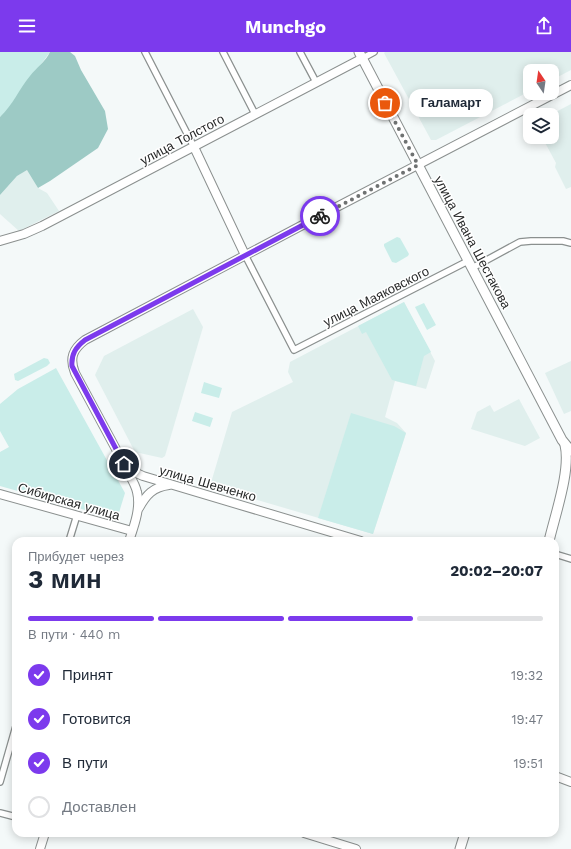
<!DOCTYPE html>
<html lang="ru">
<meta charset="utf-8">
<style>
:root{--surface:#fff;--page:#f2f2f3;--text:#1f2937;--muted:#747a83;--line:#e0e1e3;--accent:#7c3aed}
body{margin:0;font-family:"Work Sans",sans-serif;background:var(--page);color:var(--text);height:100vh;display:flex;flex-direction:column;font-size:15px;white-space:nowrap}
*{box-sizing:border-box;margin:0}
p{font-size:13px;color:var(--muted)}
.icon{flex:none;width:22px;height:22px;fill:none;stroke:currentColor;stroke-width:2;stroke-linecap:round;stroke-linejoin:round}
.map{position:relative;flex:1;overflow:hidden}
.drawer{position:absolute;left:12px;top:485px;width:547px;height:300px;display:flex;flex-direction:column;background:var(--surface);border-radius:12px;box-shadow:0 2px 10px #0003}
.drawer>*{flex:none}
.needle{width:26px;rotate:347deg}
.tools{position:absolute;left:523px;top:12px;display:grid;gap:8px}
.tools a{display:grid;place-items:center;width:36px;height:36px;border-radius:8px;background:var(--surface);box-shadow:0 2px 10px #0003;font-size:20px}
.pin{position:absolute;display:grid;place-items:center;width:34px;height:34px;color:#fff;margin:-17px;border:2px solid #fff;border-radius:50%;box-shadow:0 1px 4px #0007}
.courier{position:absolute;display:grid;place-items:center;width:40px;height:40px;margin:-20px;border:3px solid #7c3aed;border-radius:50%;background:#fff;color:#222;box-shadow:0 1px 5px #0007}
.bubble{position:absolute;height:28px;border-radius:12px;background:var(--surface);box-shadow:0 2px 10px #0003;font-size:13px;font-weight:700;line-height:28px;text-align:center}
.headline em{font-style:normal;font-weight:700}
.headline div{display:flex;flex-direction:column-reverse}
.headline{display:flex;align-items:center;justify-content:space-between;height:68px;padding:0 16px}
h1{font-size:26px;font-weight:700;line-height:30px}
.bar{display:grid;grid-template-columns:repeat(4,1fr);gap:6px 4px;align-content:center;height:48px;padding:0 16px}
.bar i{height:5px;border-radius:3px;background:var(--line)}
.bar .current{background:var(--accent)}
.bar p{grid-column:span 4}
ol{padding:0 16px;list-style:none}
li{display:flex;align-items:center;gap:12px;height:44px}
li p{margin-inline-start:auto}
li .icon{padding:4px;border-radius:50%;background:var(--accent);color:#fff;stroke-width:4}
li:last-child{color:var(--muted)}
li i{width:22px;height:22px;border:2px solid var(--line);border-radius:50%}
header{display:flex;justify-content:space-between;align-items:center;height:52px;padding:0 16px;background:var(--accent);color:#fff;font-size:18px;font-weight:700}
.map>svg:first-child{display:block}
.built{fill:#e0efed}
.green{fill:#c9ede9}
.forest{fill:#9dcac5}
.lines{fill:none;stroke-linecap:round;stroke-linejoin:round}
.street-casing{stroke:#8b908f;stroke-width:8}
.secondary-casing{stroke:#8b908f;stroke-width:10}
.primary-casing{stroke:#8b908f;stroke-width:11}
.street{stroke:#fff;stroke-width:5.5}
.secondary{stroke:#fff;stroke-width:8}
.primary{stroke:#fff;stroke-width:9}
.done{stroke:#6f7272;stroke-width:4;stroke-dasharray:0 7.2}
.route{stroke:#7c3aed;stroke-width:5}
.labels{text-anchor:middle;stroke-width:3;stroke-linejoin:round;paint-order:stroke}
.street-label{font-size:13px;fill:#272929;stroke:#fff}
</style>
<header><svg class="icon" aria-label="menu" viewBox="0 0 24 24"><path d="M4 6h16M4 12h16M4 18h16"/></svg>Munchgo<svg class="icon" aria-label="share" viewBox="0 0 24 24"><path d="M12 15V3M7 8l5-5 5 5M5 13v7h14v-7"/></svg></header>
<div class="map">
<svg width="571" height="797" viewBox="0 0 571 797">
<rect width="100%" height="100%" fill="#f4f9f9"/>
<g class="built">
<path d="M385 0H571V18L552 28V19H530V39L436 88H431L384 1Z"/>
<path d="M571 52V135L566 137 555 115 556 111 542 85H552V63H550Z"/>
<path d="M28 117 38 136 47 141 59 159 19 179 0 162V143L17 124Z"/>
<path d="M404 250 435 309 426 337 395 329 385 365 397 371 406 381 373 482 210 434 232 360 293 330 288 320 290 310Z"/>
<path d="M193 257 203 275 165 404 162 406 135 400 95 323 104 304Z"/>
<path d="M571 309V359L564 362 545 321Z"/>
<path d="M519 347 540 386 525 394 471 377 477 360 490 353 494 360Z"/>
</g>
<g class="green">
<path d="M0 0H50L7 59 0 65Z"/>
<path d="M397 185 400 186 409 202 408 204 396 211 392 210 384 194V192Z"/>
<path d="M404 250 431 300 424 304 416 334 392 328 366 280 362 282 358 274Z"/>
<path d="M424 251 436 273 427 278 415 255Z"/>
<path d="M44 306 48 307 50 311 47 314 18 329 15 328 14 322Z"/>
<path d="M56 316 125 441 117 467 0 434V400L9 395 0 379V352L18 337Z"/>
<path d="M204 330 222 336 219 346 201 341Z"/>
<path d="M195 360 213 366 210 375 192 369Z"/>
<path d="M351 361 394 374 406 381 373 482 318 466Z"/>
</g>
<path class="forest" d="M50 0H70L75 4 81 18 105 59 108 77 98 96 50 129 38 136 27 118 17 124 0 143V65C13 53 19 37 30 24 36 16 46 9 50 0Z"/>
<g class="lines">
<g class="street-casing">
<g id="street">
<path d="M145 0 194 95"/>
<path d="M223 0 255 62"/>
<path d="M300 0 316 30"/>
<path d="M363 6 374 0"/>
<path d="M245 203 294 298 468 209"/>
<path d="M472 216 520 190 531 189H563L571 191"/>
<path d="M69 489 77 463"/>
<path d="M555 502 571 507"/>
<path d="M0 730 16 674"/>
<path d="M0 761 16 765"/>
</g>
</g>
<g class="secondary-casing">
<g id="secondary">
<path d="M194 95 245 203"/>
<path d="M0 189 24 182 42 174 363 6"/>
<path d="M125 415C129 423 135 431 137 440 141 456 134 474 129 489"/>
<path d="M0 442 132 479"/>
<path d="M139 456C146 443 153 435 169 433"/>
<path d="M361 489 143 424 132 419 124 412 75 321C69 306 73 297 85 288L331 158 571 33"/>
<path d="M555 724 571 730"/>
<path d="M304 781 356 797"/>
<path d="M40 797 45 781"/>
</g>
</g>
<g class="primary-casing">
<g id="primary">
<path d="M359 0 562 388 571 399"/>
<path d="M549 489C555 463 571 418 565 393"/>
<path d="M460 797 465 781"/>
</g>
</g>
<use href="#street" class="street"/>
<use href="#secondary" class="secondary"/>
<use href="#primary" class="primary"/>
</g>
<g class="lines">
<path class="done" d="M320 164 418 113 385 51"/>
<path class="route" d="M124 412 72 314C71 302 76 295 85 288L320 164"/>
</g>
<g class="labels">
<g class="street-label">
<text transform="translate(182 87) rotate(-28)" y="5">улица Толстого</text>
<text transform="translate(473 190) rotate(62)" y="5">улица Ивана Шестакова</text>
<text transform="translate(376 244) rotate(-27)" y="5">улица Маяковского</text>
<text transform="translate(208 431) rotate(16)" y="5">улица Шевченко</text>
<text transform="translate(69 449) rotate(16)" y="5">Сибирская улица</text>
</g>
</g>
</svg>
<div class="tools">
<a><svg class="needle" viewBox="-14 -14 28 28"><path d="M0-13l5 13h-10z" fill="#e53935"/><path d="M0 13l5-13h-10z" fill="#747a83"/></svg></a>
<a><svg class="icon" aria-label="layers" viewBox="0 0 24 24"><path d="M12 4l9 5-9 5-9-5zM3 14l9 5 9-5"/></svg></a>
</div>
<div class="pin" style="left:385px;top:51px;background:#ea580c"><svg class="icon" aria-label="bag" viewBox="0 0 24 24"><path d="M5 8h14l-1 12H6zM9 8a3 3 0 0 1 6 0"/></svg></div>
<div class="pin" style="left:124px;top:412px;background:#1f2937"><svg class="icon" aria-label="home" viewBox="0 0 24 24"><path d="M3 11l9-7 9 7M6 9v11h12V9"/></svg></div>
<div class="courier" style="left:320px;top:164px"><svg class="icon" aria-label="bike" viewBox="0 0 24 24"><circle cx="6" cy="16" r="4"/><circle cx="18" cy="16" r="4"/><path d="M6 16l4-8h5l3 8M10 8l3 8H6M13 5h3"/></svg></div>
<div class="bubble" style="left:409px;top:37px;width:84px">Галамарт</div>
<section class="drawer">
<div class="headline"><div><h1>3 мин</h1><p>Прибудет через</p></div><em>20:02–20:07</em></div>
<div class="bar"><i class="current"></i><i class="current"></i><i class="current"></i><i></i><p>В пути · 440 m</p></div>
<ol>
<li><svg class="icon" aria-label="check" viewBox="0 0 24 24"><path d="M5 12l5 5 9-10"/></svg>Принят<p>19:32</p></li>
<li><svg class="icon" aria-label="check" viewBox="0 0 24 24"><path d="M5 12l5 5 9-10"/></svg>Готовится<p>19:47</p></li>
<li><svg class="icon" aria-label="check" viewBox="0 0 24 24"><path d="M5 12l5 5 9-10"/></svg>В пути<p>19:51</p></li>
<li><i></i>Доставлен</li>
</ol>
</section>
</div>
